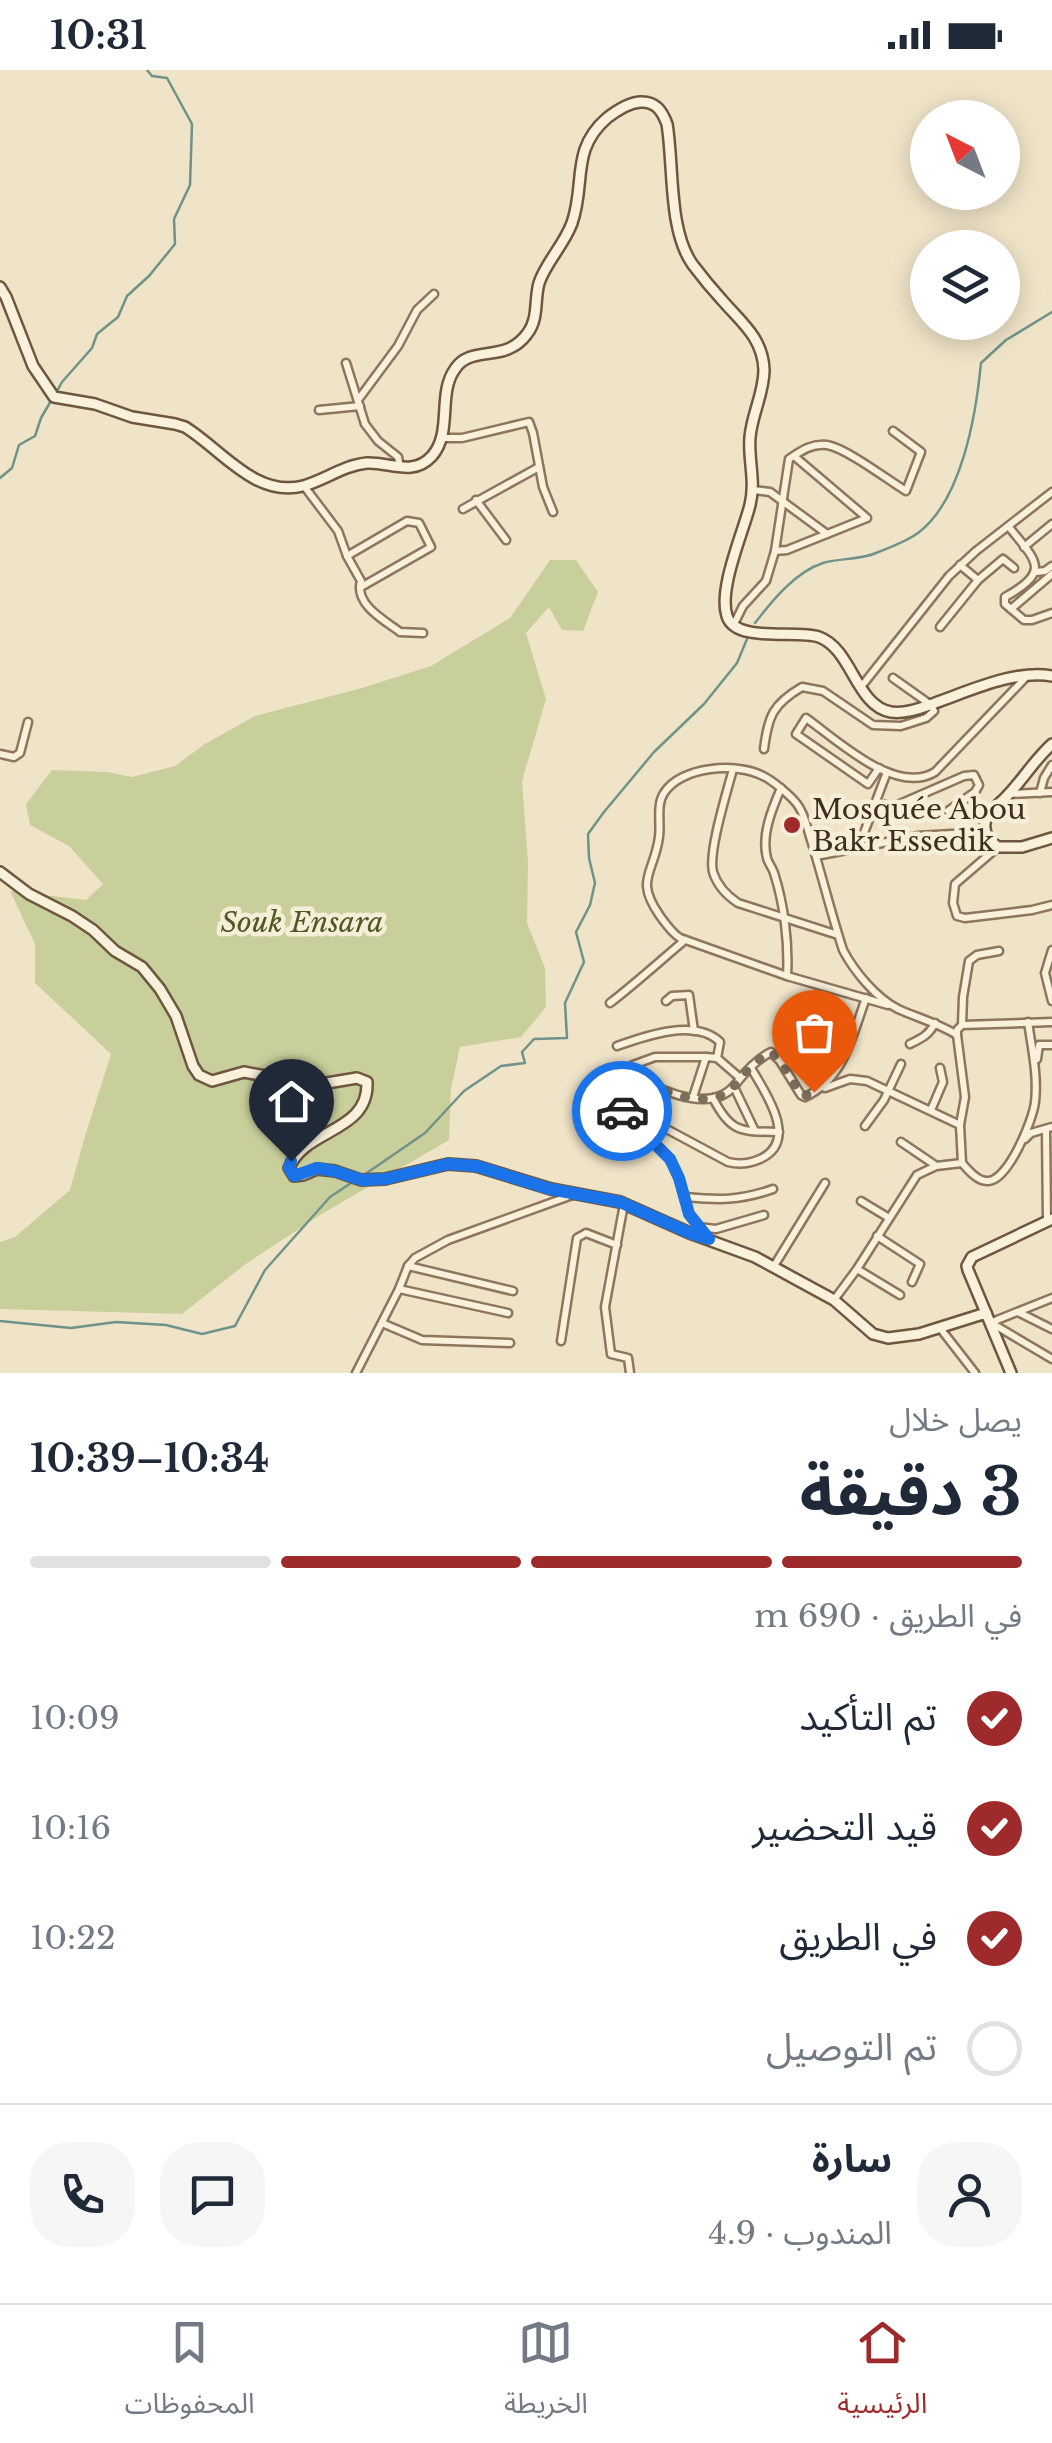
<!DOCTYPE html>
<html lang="ar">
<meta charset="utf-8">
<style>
:root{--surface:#fff;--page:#f6f6f7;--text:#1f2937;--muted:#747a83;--line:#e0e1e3;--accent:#9e2a2b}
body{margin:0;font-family:"Libre Baskerville","Noto Sans Arabic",serif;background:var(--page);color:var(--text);direction:rtl;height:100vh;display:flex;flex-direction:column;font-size:38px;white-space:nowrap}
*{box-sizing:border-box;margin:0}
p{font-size:32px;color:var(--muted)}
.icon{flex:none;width:55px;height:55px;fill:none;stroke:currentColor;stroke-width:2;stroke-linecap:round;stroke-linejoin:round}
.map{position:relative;height:1303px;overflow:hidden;direction:ltr}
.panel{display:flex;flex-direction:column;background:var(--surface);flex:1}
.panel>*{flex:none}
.needle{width:65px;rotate:318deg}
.tools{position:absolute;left:910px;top:30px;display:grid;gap:20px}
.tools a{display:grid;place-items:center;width:110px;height:110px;border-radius:50%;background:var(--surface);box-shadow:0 5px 25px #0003;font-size:50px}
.pin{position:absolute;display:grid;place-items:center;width:85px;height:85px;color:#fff;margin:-102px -42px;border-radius:50% 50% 50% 0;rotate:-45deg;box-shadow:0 0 10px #0007}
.pin .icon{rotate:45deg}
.courier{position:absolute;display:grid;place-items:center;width:100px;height:100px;margin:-50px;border:8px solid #1a73e8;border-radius:50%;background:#fff;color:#222;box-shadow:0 2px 12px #0007}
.summary em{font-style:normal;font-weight:700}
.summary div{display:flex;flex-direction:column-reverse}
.summary{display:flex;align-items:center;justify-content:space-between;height:170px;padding:0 30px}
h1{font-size:65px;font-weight:700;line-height:75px}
.bar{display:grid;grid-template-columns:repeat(4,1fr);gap:15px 10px;align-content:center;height:120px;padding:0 30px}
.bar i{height:12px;border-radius:8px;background:var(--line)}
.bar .selected{background:var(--accent)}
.bar p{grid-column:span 4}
.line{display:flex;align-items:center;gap:25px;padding:0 30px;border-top:2px solid var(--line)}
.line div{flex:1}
.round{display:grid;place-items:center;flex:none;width:105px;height:105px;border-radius:40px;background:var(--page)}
ol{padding:0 30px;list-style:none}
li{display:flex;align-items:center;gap:30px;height:110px}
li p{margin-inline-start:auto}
li .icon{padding:10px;border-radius:50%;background:var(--accent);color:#fff;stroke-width:4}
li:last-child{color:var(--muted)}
li i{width:55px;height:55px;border:5px solid var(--line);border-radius:50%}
.status{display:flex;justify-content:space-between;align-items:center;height:70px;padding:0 50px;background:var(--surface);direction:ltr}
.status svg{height:28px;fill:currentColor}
.menu{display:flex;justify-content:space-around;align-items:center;height:140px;border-top:2px solid var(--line);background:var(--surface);font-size:28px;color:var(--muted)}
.menu a{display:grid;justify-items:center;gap:5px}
.menu .selected{color:var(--accent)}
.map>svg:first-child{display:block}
.green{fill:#c9cf9b}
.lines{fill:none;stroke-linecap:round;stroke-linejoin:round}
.stream{stroke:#6f938a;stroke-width:2.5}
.street-casing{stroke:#8d765c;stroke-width:11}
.secondary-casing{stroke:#6f573f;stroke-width:14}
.street{stroke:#faf1dc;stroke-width:6}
.secondary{stroke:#faf1dc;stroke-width:9}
.done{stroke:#7c6e5b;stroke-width:10;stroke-dasharray:0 18}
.route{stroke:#1a73e8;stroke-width:12}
.poi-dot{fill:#9e2a2b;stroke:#f7eed8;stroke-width:4}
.labels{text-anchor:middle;stroke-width:9;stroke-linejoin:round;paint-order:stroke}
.poi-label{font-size:28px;fill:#3d2e20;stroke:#f7eed8;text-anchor:start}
.park-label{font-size:28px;font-style:italic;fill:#4d5a26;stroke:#f7eed8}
</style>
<div class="status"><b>10:31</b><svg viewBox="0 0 49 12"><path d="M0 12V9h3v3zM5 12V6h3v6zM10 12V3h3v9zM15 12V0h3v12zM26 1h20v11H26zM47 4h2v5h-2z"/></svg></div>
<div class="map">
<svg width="1052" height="1303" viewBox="0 0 1052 1303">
<rect width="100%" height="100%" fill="#f0e4c8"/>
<path class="green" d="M550 490H576L598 522 583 561 562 560 549 537 526 563 546 629 522 711 528 792 527 853 545 898 546 937 521 967 460 977 451 1019 449 1070 320 1145 247 1193 182 1244 0 1239V1172L15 1167 70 1120 85 1066 111 984 35 913V874L10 821 86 830 103 814 69 776 30 755 26 734 52 700 107 702 132 707 175 696 205 674 255 646 362 618 431 596 510 548Z"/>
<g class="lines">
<g class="stream">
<path d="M56 323 62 312 92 278 97 264 118 247 127 226 149 206 175 174 174 149 190 115 192 54 167 8 152 6 147 0"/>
<path d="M0 408 12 398 19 375 35 366 41 348 52 329"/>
<path d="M755 553C772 531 795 502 823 493 840 488 860 490 876 483 889 478 907 471 918 463 962 430 976 345 981 293L1006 270 1052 242"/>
<path d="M361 1107 425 1063 464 1021 501 996 525 993 522 982 534 969 567 968 565 933 584 892 576 862 590 835 595 813 589 788 588 764 604 742 654 682 704 634 737 593 747 569"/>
<path d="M0 1251 71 1258 116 1252 166 1255 202 1264 235 1256 265 1200 330 1127 354 1111"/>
</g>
<g class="street-casing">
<g id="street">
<path d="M346 293 365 354 378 371 398 387 400 397"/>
<path d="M358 330 398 276 417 240 434 224"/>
<path d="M319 340 360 336"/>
<path d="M441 368H462L529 352 533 363 543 417 553 442"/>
<path d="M794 386 867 448 787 480 775 481 789 389C801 381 812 373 827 375 846 378 888 410 906 421L921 382 893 361"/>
<path d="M304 416 338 461 347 486 361 511C354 534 384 550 400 562L423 563"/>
<path d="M753 420 770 422 827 464"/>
<path d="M476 430 506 470"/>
<path d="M463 439 539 397"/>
<path d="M1009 457C1036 491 1052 501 1005 527V534L1024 550H1032L1052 543"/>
<path d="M1024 477 1052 454"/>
<path d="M347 486 407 451 419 453 431 477 361 517"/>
<path d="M960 495 978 510"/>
<path d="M1036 502 1045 501 1052 496"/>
<path d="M1011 539 1052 504"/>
<path d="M733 556 743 536 766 511 775 481"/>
<path d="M940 557 978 510 1003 489 1014 498"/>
<path d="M861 617 949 506 976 481 1052 422"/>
<path d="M764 679C768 646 773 634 802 617L823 621 873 655 901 656 926 648 934 641 931 635 893 608"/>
<path d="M0 684 14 687 20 683 28 652"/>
<path d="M879 698 868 714 796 664 806 648C837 670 896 726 935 702L1029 604"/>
<path d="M733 699C727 722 708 782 713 802 717 815 726 825 738 833L838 865"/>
<path d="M781 718C772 739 761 765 767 788 768 793 772 797 774 803 784 834 789 873 787 906L888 935"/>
<path d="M1040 723 1044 708 1052 695"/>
<path d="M1009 724 1052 722"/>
<path d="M875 734 895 736 964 706 974 705 979 715 975 722 948 741"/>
<path d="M859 776 887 702"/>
<path d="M998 777 955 814 953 833 957 846 965 848 1032 840 1052 835"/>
<path d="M816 786 918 766 986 762"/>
<path d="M1052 880 1045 903 1052 931"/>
<path d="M787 906 680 868C671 862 666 854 660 846 634 809 654 804 659 767 661 753 656 735 664 723 681 696 737 692 763 706 772 710 791 726 797 734 805 744 807 758 811 770 822 806 831 843 843 880 854 901 876 928 898 939 918 948 938 953 957 965L965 1027 960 1055 962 1093C968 1100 978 1112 988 1111 1008 1111 1033 1050 1035 1032 1038 1006 1032 979 1028 952"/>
<path d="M666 931 672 926 689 925 694 961"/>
<path d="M610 933C636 913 660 891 685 870"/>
<path d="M962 955 963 927 969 891 977 885 999 881"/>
<path d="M810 958 849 975"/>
<path d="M957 965V960L962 955 1052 952"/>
<path d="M910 974C922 968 929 965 935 953"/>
<path d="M617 976C645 966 695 948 720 972L717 988"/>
<path d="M1037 989 1039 975H1052"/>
<path d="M624 1005 633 995 655 987H706L717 988 739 1007"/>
<path d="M734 1017 755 1061"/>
<path d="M825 1018 850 1009 867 1011 960 1055"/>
<path d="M693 1027 706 987"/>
<path d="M713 1028C731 1064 742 1061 779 1062"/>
<path d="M931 1040 943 1012 940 998"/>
<path d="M634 1053 661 1056 728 1092C740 1095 749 1094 760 1089 800 1071 765 1022 751 998"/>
<path d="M865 1056 884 1030 901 994"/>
<path d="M1046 1059 1047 1151"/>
<path d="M1025 1069 1031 1063 1052 1057"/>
<path d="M901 1072 935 1095"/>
<path d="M684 1127C719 1130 739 1131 773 1119"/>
<path d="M861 1131 889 1148"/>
<path d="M624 1134 605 1237 611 1284 628 1288 630 1303"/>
<path d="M698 1157 716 1159 764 1145"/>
<path d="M877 1166 920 1194 912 1212"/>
<path d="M708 1168 689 1144 679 1108 670 1089 617 1036C611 1024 611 1013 623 1006L629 1005C658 1018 710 1046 735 1015 745 1002 757 989 771 982L780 991 801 1025 805 1027C845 1008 852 966 866 928"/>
<path d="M408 1196 513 1221"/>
<path d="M774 1196 825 1113"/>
<path d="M857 1199 900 1225"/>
<path d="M399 1219 508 1243"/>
<path d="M834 1230 857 1199 917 1105 936 1096 962 1093"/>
<path d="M1018 1242 1052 1259"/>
<path d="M992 1252 1052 1228"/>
<path d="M382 1253 422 1270 510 1273"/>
<path d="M993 1254 1052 1289"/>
<path d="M940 1258 975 1303"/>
<path d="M561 1271 577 1168 586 1163 617 1175"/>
<path d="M356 1303 399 1219 408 1196 415 1188 448 1170 575 1124"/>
</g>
</g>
<g class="secondary-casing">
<g id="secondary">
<path d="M0 217 6 227 33 296 54 327 95 334 132 347 175 354 185 357C221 379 255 428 303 416 325 410 344 395 367 393 390 392 413 407 432 386 453 362 437 324 455 299 471 274 505 294 527 264 539 249 534 231 539 213 546 192 564 175 572 153 586 114 570 80 607 48 616 41 628 33 640 32 656 31 662 41 667 54 674 96 668 161 693 195 702 207 712 219 722 230 741 252 763 268 764 300 764 323 752 344 750 367 748 390 756 411 750 435 743 463 718 519 727 546 736 574 797 559 819 567 852 579 856 636 891 642 907 644 921 638 935 633 969 621 1016 599 1052 606"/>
<path d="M1052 674C1033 691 1021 713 1003 730 997 736 989 742 986 749 982 761 989 771 998 777H1022L1052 768"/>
<path d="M0 802 29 824 72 846 93 860 115 881 142 897 160 919 176 946 193 996 199 1005 212 1011 244 1002 302 1013H327L357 1008 367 1012C369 1063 305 1058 289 1098L294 1106 303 1105 317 1099 335 1101 361 1110 385 1109 448 1094 476 1096 551 1119 620 1132 692 1164 755 1187 834 1230 873 1264 888 1268 919 1264 986 1243 1011 1303"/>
<path d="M986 1243 968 1200 967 1196 972 1187 1052 1149"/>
</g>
</g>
<use href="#street" class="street"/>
<use href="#secondary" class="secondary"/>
</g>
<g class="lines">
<path class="done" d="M622 1041 612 1026C613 1015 617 1006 629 1005 657 1018 710 1046 735 1015 745 1002 757 989 771 982L780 991 801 1025 805 1026 814 1022"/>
<path class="route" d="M291 1091 289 1098 294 1106 317 1098 334 1101 362 1110 385 1109 448 1094 476 1096 550 1119 620 1132 692 1164 709 1169 689 1144 679 1108 670 1089 622 1041"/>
</g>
<circle class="poi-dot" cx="792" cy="755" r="10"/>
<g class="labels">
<g class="poi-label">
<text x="812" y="749">Mosquée Abou<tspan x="812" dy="32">Bakr Essedik</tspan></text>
</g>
<g class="park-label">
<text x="302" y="862">Souk Ensara</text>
</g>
</g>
</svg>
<div class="tools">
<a><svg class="needle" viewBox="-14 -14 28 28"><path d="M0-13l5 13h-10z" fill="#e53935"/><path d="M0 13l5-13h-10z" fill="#747a83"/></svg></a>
<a><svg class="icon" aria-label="layers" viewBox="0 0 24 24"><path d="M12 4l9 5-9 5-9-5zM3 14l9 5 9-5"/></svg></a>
</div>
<div class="pin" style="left:814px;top:1022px;background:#ea580c"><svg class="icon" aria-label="bag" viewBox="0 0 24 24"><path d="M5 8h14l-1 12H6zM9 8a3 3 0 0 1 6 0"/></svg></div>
<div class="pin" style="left:291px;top:1091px;background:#1f2937"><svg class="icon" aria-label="home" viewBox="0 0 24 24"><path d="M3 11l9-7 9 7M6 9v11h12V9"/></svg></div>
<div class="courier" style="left:622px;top:1041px"><svg class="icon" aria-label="car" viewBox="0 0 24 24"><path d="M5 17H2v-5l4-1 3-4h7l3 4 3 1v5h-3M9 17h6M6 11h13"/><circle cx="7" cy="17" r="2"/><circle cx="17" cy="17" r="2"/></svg></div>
</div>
<section class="panel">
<div class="summary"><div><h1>3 دقيقة</h1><p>يصل خلال</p></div><em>10:34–10:39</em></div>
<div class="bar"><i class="selected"></i><i class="selected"></i><i class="selected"></i><i></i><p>في الطريق · 690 m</p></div>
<ol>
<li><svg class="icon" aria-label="check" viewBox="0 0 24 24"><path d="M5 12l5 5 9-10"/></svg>تم التأكيد<p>10:09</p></li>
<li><svg class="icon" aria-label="check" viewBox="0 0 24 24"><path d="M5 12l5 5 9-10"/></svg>قيد التحضير<p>10:16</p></li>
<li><svg class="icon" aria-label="check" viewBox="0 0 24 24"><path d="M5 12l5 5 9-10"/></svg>في الطريق<p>10:22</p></li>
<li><i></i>تم التوصيل</li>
</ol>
<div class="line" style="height:180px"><a class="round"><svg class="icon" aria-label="person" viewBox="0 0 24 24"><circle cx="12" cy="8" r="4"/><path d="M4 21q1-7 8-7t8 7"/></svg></a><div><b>سارة</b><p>المندوب · 4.9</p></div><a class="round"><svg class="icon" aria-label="chat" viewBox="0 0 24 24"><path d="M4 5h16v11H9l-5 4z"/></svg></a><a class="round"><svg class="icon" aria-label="phone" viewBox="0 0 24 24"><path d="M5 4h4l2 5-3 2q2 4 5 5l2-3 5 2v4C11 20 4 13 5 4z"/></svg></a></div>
</section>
<nav class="menu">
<a class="selected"><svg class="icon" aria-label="home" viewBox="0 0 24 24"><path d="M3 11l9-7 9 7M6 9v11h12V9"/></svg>الرئيسية</a>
<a><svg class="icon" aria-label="map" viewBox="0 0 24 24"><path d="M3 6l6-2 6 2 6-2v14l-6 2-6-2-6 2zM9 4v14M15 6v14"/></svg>الخريطة</a>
<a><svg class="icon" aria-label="saved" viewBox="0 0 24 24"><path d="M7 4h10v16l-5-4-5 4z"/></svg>المحفوظات</a>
</nav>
